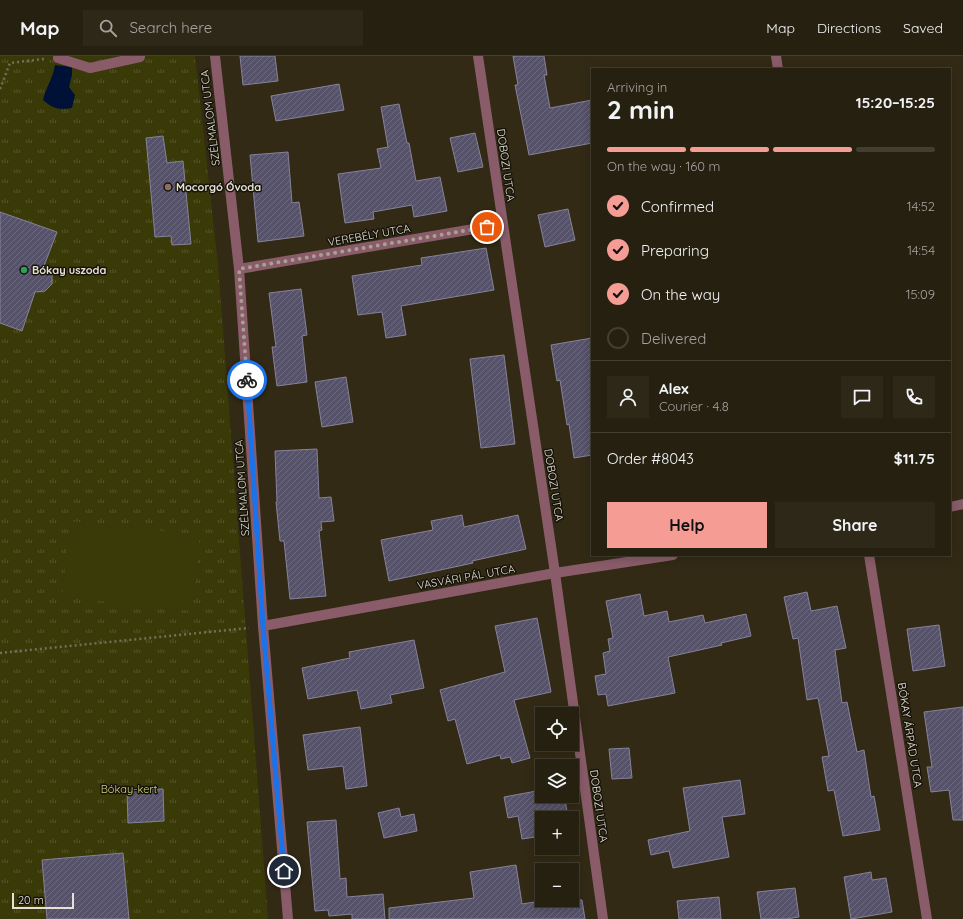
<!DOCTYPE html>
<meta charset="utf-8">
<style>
:root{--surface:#262010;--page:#2e2819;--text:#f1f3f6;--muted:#a4a39f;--line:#423e30;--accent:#f59c95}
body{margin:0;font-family:Quicksand,sans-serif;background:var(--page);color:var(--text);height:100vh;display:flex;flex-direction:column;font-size:15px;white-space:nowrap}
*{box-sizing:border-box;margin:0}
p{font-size:13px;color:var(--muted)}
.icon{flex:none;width:22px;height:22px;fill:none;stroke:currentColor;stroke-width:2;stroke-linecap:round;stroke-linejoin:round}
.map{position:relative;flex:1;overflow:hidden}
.side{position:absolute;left:591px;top:12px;width:360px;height:488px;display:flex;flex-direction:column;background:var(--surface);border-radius:0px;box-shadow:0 2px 10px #0003,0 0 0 1px var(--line)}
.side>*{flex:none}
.tools{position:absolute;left:535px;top:651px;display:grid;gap:8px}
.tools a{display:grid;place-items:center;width:44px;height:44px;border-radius:0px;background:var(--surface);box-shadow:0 2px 10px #0003,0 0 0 1px var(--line);font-size:20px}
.scale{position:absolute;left:12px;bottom:10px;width:62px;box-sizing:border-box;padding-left:4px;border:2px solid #e6e1d4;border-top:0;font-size:11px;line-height:14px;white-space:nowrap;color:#e6e1d4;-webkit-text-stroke:3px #16130a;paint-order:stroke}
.pin{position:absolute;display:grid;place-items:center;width:34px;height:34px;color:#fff;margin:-17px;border:2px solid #fff;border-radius:50%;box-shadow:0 1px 4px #0007}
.courier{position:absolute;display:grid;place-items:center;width:40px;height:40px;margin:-20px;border:3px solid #1a73e8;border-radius:50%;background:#fff;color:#222;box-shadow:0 1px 5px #0007}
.headline em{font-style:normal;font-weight:700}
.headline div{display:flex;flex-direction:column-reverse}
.headline{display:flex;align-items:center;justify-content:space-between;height:68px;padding:0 16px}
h1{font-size:26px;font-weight:700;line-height:30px}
.bar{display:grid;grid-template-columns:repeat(4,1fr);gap:6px 4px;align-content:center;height:48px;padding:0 16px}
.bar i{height:5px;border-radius:3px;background:var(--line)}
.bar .on{background:var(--accent)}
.bar p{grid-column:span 4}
.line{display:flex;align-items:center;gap:10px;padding:0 16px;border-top:1px solid var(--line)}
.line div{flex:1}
.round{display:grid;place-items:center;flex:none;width:42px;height:42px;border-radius:0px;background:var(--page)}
ol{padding:0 16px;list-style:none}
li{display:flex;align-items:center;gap:12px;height:44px}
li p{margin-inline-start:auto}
li .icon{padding:4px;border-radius:50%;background:var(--accent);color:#111;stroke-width:4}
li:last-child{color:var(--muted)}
li i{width:22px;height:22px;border:2px solid var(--line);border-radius:50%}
.action{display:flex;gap:8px;margin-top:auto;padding:8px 16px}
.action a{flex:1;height:46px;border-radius:0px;background:var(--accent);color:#111;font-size:16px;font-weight:700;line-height:46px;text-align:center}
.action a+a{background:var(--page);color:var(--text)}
header{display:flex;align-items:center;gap:24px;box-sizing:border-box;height:56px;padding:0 20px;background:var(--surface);border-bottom:1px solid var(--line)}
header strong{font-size:19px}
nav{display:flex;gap:22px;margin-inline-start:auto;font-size:14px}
.search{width:280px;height:36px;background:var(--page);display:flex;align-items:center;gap:10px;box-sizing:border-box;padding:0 14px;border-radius:0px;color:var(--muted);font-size:15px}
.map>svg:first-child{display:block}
.park{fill:url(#park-tufts)}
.pitch{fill:#3a3a08}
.water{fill:#001138}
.building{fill:url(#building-hatch);stroke:#86829a}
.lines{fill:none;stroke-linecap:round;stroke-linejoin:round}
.path{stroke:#746e5c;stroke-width:2.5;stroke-dasharray:2 3;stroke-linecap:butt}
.service{stroke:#8a5c6a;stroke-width:10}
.minor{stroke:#8a5c6a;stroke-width:10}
.done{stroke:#a7a191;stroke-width:4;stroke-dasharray:0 7.2}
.route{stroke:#1a73e8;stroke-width:5}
.education-dot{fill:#8d6e63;stroke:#16130a;stroke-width:1.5}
.leisure-dot{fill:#2e9e5b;stroke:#16130a;stroke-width:1.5}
.labels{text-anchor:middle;stroke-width:3;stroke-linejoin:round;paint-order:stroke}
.street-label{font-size:11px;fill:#e6e1d4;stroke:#16130a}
.poi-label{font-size:11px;font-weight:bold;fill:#e6e1d4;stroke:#16130a;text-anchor:start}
.park-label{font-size:11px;fill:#d0d37b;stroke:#16130a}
</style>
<header>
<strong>Map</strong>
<div class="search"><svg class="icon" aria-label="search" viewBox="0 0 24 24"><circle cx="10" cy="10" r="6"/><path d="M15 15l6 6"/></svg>Search here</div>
<nav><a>Map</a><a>Directions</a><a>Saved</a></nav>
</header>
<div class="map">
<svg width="963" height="863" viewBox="0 0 963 863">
<defs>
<pattern id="park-tufts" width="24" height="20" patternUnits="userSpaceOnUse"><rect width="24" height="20" fill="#3a3a08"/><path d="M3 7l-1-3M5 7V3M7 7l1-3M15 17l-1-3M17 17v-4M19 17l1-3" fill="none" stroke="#56562b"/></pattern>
<pattern id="building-hatch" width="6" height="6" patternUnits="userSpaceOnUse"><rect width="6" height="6" fill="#565269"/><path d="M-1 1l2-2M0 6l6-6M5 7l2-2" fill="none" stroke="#6e6b7e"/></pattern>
</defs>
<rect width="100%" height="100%" fill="#322a15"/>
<path class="park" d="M0 0H195L218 209 268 863H0Z"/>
<path class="pitch" d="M70 465 200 479 192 555 62 541Z"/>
<path class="water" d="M55 9 72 11V19L69 31 75 39 72 52C58 54 54 53 43 44 46 31 53 22 55 9Z"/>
<g class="building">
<path d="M240 0H275L278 25 243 29Z"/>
<path d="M513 0H544L547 19H544L550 52 592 44V87L529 99 515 29H518Z"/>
<path d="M339 28 344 54 276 65 271 40Z"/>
<path d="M399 48 407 87H409L416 125 440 121 447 155 414 161 412 149 373 156 374 163 345 167 338 118 381 112 377 93 388 91 381 51Z"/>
<path d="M475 77 483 111 458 116 450 82Z"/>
<path d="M163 80 167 107 183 105 191 188 172 189 171 180 155 181 146 82Z"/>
<path d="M288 96 292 147 299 146 304 180 258 186 250 99Z"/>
<path d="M568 153 575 184 545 191 538 159Z"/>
<path d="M0 156 57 176 44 210 52 217V228L45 235 35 236 22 275 0 267Z"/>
<path d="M486 192 494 234 401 250 406 279 386 282 382 256 358 259 352 220 422 209 421 202Z"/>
<path d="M301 233 307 279 302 280 307 326 277 330 272 291H276L269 237Z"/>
<path d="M592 282V399L574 402 569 368 567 369 560 324 557 325 551 289Z"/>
<path d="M504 299 515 388 481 392 470 303Z"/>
<path d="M346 321 353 366 322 371 315 326Z"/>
<path d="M317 393 319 442 331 441 334 465 321 466 322 474 319 475 326 540 290 543 284 485H280L276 446H277L275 395Z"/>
<path d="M462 459 464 471 518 459 526 493 472 505 473 507 389 525 381 484 433 474 431 465Z"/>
<path d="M807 536 811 555 837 550 846 592 835 594 842 647 847 646 857 696 864 694 871 741 874 740 880 774 843 780 834 734 828 735 822 701 829 700 818 642 807 644 798 582 793 583 784 541Z"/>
<path d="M640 538 644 560 667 555 669 566 703 559 705 567 746 558 751 580 721 587 722 589 668 601 675 637 608 650 606 638 598 639 595 620 606 618 603 597 610 595 608 583 613 582 606 545Z"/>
<path d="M537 562 551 636 514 644 530 702 512 707 510 701 501 703 500 699 467 708 455 663 448 665 440 634 505 616 495 570Z"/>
<path d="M939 569 945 610 913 615 907 573Z"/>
<path d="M414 584 424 632 390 639 392 647 361 653 357 634 308 643 302 612 350 602 349 596Z"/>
<path d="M963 651V764H953L949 734 931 736 927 711H932L924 656Z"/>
<path d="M360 671 367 730 346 733 343 710 308 714 303 679Z"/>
<path d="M629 692 632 722 612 723 609 693Z"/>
<path d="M740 724 745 758 722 761 729 801 673 812 669 795 651 799 648 784 690 775 683 732Z"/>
<path d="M163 733 164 765 128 767 127 734Z"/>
<path d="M542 734V740H561V744L565 743 568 762H542V780L522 783 518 760 508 762 504 741Z"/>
<path d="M399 752 401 761 414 758 417 775 384 782 378 757Z"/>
<path d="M336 764 340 823 346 822 347 841 383 838 385 863H352V858L329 860 328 854 315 855 307 766Z"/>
<path d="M123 797 129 863H47L42 804Z"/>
<path d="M516 809 522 848 547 844H582L585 863H389V852L474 842 470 816Z"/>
<path d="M871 816 872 824 886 822 892 856 851 863 844 821Z"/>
<path d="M795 832 799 861 786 863H761L757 836Z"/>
<path d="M719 841 721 863H679L677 845Z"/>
</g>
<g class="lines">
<g class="path">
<path d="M0 33 10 7 44 3"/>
<path d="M0 597 249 572"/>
</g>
<path class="service" d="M58 2 90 12 140 1"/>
<g class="minor">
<path d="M215 0 239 213 263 570 288 863"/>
<path d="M478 0 555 517 603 863"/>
<path d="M776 0 778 13"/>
<path d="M239 213 503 168"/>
<path d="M950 451 963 448"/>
<path d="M869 499 927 863"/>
<path d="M263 570 555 517 673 499"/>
</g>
</g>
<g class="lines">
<path class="done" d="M247 324 239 213 487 171"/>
<path class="route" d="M247 324 263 570 284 815"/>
</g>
<circle class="education-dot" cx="168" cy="131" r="4"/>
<circle class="leisure-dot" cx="24" cy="214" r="4"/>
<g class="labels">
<g class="street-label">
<text transform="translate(210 62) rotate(-97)" y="4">SZÉLMALOM UTCA</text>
<text transform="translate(506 109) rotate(82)" y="4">DOBOZI UTCA</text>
<text transform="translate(369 179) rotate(-10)" y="4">VEREBÉLY UTCA</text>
<text transform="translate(554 429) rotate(81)" y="4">DOBOZI UTCA</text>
<text transform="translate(242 432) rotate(-94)" y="4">SZÉLMALOM UTCA</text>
<text transform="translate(466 521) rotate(-10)" y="4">VASVÁRI PÁL UTCA</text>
<text transform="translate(910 679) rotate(81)" y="4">BÓKAY ÁRPÁD UTCA</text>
<text transform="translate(599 750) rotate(82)" y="4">DOBOZI UTCA</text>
</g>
<g class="poi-label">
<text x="176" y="135">Mocorgó Óvoda</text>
<text x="32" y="218">Bókay uszoda</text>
</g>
<g class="park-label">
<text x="129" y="737">Bókay-kert</text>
</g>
</g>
</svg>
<div class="tools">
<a><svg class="icon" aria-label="locate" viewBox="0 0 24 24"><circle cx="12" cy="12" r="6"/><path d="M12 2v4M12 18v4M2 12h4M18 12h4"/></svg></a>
<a><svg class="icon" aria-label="layers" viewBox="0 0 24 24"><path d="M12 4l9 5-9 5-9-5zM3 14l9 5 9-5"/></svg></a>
<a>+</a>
<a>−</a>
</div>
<div class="scale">20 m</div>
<div class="pin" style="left:487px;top:171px;background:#ea580c"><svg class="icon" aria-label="bag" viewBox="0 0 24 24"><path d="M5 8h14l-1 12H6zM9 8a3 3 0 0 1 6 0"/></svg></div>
<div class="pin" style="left:284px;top:815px;background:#1f2937"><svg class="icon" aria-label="home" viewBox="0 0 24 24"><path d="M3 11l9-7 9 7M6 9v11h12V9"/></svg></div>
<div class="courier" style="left:247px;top:324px"><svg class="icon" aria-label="bike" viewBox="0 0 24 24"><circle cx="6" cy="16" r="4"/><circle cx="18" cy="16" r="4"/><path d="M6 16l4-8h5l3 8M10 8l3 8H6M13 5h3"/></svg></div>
<section class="side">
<div class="headline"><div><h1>2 min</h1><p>Arriving in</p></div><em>15:20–15:25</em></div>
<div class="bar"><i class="on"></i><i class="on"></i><i class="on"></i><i></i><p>On the way · 160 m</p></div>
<ol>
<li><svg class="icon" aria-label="check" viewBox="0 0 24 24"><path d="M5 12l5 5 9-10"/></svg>Confirmed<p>14:52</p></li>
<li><svg class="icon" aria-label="check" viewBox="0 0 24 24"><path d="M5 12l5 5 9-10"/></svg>Preparing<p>14:54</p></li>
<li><svg class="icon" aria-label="check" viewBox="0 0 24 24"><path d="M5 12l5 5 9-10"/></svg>On the way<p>15:09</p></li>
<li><i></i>Delivered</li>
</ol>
<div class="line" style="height:72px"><a class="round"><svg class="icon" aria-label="person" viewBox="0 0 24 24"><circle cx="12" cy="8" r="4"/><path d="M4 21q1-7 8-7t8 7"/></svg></a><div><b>Alex</b><p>Courier · 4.8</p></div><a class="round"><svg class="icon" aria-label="chat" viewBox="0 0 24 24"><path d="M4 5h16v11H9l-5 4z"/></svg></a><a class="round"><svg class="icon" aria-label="phone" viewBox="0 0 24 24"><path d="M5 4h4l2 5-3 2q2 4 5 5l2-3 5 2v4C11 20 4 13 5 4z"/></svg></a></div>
<div class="line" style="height:52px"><div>Order #8043</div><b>$11.75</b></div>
<div class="action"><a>Help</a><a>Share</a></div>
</section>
</div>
